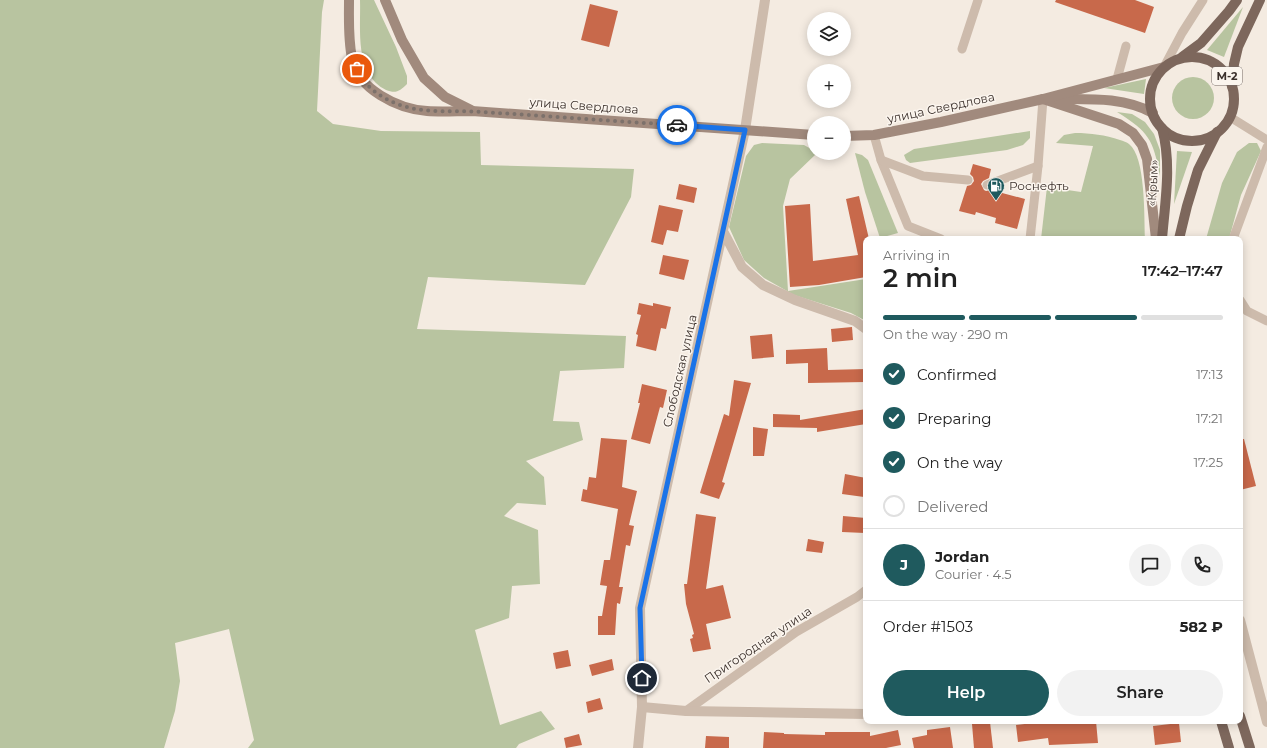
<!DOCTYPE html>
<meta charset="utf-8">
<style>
:root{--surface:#fff;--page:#f2f2f2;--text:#222;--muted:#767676;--line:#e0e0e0;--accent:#1f5a5e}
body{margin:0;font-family:Montserrat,sans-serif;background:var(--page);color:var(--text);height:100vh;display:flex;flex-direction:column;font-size:15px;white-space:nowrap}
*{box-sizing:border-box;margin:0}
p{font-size:13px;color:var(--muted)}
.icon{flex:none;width:22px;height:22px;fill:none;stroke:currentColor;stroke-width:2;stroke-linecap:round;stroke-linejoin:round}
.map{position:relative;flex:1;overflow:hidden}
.details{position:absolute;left:863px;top:236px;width:380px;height:488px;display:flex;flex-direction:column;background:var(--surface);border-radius:8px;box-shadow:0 2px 10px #0003}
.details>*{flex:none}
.tools{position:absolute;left:807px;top:12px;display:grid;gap:8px}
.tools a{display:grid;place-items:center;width:44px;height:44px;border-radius:50%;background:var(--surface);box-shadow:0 2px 10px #0003;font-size:20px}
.pin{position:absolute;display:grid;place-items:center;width:34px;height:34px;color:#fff;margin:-17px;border:2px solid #fff;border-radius:50%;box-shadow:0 1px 4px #0007}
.courier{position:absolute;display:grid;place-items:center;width:40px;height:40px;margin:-20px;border:3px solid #1a73e8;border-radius:50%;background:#fff;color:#222;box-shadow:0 1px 5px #0007}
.head em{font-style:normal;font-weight:600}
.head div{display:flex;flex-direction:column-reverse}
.head{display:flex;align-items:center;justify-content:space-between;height:68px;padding:0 20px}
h1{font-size:26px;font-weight:600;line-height:30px}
.bar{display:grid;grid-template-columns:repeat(4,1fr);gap:6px 4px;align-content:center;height:48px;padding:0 20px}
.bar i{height:5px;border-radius:3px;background:var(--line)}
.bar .selected{background:var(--accent)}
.bar p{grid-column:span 4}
.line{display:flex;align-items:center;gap:10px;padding:0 20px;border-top:1px solid var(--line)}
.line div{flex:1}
.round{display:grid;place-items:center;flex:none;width:42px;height:42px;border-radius:21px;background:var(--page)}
ol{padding:0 20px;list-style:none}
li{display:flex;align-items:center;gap:12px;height:44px}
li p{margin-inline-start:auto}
li .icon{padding:4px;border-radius:50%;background:var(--accent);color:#fff;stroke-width:4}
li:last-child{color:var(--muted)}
li i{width:22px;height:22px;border:2px solid var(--line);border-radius:50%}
.button{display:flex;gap:8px;margin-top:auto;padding:8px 20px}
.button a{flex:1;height:46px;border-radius:24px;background:var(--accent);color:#fff;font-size:16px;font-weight:600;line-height:46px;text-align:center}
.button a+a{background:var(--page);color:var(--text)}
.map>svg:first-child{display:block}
.green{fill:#b8c4a0}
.building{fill:#c8694b}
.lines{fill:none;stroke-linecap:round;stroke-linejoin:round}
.service{stroke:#cdbbac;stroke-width:9}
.minor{stroke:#cdbbac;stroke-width:10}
.secondary{stroke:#a18a7d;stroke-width:10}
.primary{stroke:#7d675c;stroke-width:10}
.done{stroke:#7c716b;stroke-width:4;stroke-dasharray:0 7.2}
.route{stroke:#1a73e8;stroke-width:5}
.labels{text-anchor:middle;stroke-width:3;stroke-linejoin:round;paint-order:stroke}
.shield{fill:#fbf5ee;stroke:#756b66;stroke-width:1}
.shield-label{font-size:11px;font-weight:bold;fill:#3b302b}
.street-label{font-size:12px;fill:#3b302b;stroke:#fbf5ee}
.poi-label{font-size:12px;fill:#3b302b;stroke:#fbf5ee;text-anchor:start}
</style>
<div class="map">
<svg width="1267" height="748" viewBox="0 0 1267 748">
<rect width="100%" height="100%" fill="#f4ebe1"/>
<g class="green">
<path d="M0 0H324L322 12 317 111 333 124 381 131 480 132 481 165 634 169 631 197 585 285 428 277 417 329 626 336 624 368 560 371 553 421 579 422 583 440 526 461 544 477 546 505 517 503 504 516 538 530 540 584 512 586 509 618 475 630 500 725 541 711 555 729 519 744 516 748H248L254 740 229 629 175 643 180 681 175 711 164 748H0Z"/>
<path d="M360 0H374L396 47 407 76V84C400 91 396 94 386 90 354 74 361 30 360 0Z"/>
<path d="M1243 7 1224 57 1207 50Z"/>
<circle cx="1193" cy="98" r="21"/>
<path d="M1146 79 1144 94 1104 88Z"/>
<path d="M1117 112 1132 114 1145 122 1154 134 1160 150V176C1153 139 1149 132 1117 112Z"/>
<path d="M1030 131V138L1023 145 1007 150 910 163 906 160 904 155 914 149Z"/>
<path d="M1075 133C1091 133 1105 135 1120 140 1123 141 1127 142 1129 144 1146 157 1144 217 1145 239H1041L1047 187 1081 192 1093 146 1056 143 1064 135Z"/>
<path d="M762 143 804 145 811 149 815 155 790 179 783 206 788 291 866 279V321L851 313 794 295 764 278 744 260 729 227 746 156 754 145Z"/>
<path d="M1249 143H1257L1261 151 1241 195 1229 239H1206L1222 183 1237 152Z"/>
<path d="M1177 151 1192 152 1174 204Z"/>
<path d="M855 153 862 155 868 160 898 233 880 238 865 192Z"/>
</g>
<g class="building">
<path d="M1056 0H1135L1154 7 1145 33 1055 2Z"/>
<path d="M590 4 618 11 609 47 581 40Z"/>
<path d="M973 164 991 169 989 178 983 181 981 184 984 190 986 191 991 190 1025 199 1017 229 995 223 996 218 976 212 975 215 959 211 967 186 971 185 974 181 973 177 970 174Z"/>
<path d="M679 184 697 188 694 203 676 199Z"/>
<path d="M859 196 869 239H866V277L819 285 790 287 785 206 810 204 813 261 858 255 846 199Z"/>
<path d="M659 205 683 210 678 232 667 230 663 245 651 242Z"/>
<path d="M663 255 689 260 684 280 659 274Z"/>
<path d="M639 303 653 306V303L671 307 666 329 661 328 656 351 636 346 638 335 636 334 641 315 637 314Z"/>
<path d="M852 327 853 340 832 342 831 329Z"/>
<path d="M772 334 774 357 752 359 750 336Z"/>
<path d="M827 348 828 370 866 369V382L808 383V363L786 364V350Z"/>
<path d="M734 380 751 383 722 482 725 483 719 499 700 493 724 414 729 416Z"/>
<path d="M642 384 667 390 663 408 660 407 650 444 631 439 640 403H638Z"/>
<path d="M866 409V424L817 432V428L773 427V414L800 415V420Z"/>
<path d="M753 427 768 429 764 456H753Z"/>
<path d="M601 438 627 440 622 487 637 491 629 525 634 526 630 546 626 545 619 587H623L620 604 617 603 615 635H598V616H602L607 586 600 585 604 560H610L618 509 581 501 583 489 587 490 589 477 596 478Z"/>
<path d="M1240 439H1244L1256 486 1240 490Z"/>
<path d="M845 474 866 478 864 497 842 494Z"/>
<path d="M696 514 716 517 706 589 723 585 731 618 706 624 711 649 693 652 690 639 693 638 692 635 694 634 686 604 684 584H687Z"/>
<path d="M843 516 866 518 865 533 842 532Z"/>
<path d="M808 539 824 542 822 553 806 551Z"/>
<path d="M568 650 571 666 556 669 553 653Z"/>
<path d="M612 659 614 670 592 676 589 665Z"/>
<path d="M600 698 603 709 588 713 586 702Z"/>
<path d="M1050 721H1096L1098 743 1049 745 1048 738 1018 742 1016 725Z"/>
<path d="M990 722 993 748H974L972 724Z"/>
<path d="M1179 723 1181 742 1155 745 1153 726Z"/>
<path d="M950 727 953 748H914L912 738 927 735V730Z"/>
<path d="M898 730 901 745 886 748H763L764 732 784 733V734L825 735V732H870V736Z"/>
<path d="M579 734 582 745 566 748 564 738Z"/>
<path d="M706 736 729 737V748H705Z"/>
</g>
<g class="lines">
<g class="service">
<path d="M962 49 978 0"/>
<path d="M1164 67 1182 33 1203 0"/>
<path d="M1117 79 1126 46"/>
<path d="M1230 117 1267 140"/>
<path d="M874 135 881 160 908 226 941 239"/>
<path d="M881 160 923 176 968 180"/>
<path d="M987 185 1038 166"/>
<path d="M1030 239 1038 166 1043 99"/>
<path d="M1233 239 1267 147"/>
<path d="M1240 300 1247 311 1267 321"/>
<path d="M686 711 796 632 857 597 866 590"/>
</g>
<g class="minor">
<path d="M724 233 742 267 763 285 795 300 855 321 866 329"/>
<path d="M1240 620 1267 722"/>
<path d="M642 707 686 711 866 714"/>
<path d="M638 748 642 707 640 608 745 130 765 0"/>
</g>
<g class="secondary">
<path d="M349 0C349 19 348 39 352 58 357 89 398 109 427 111 442 112 457 111 472 111L814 135"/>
<path d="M385 0 402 40 424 78 445 97 471 110"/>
<path d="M1043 99 1119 124 1133 133 1142 145 1147 159 1156 239"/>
<path d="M1057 99C1090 99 1124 97 1153 113"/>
<path d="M844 136 874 135 941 122 1043 99 1164 67"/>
</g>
<g class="primary">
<path d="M1182 57 1201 43 1229 11 1237 0"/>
<circle cx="1192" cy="99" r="42"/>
<path d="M1232 86 1234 64 1238 47 1260 0"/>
<path d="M1162 128C1172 164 1165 202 1162 239"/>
<path d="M1179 239 1187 206 1198 170 1217 132"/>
<path d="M1240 716 1250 748"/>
<path d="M1221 721 1229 748"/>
</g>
</g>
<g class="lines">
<path class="done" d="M357 69C366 89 383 99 403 106 429 114 455 110 482 112 547 116 612 121 677 125"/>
<path class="route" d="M642 678 640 608 745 130 677 125"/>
</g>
<defs>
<g id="fuel-pin" transform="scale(0.9)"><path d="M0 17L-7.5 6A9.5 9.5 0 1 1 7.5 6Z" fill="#1f5a5e" stroke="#fbf5ee"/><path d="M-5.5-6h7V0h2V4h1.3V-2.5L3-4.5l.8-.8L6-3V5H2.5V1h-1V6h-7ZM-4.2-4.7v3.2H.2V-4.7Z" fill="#fff"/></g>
</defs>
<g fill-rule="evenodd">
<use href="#fuel-pin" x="996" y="186"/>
</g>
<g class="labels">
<rect class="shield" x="1212" y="67" width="30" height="18" rx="3"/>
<g class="shield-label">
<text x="1227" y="80">М-2</text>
</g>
<g class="street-label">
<text transform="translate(584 106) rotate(4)" y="4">улица Свердлова</text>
<text transform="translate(941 108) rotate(-12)" y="4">улица Свердлова</text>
<text transform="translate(1153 183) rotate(-87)" y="4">«Крым»</text>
<text transform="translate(680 371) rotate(-77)" y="4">Слободская улица</text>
<text transform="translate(758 645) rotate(-34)" y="4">Пригородная улица</text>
</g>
<g class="poi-label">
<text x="1009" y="190">Роснефть</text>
</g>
</g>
</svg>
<div class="tools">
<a><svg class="icon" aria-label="layers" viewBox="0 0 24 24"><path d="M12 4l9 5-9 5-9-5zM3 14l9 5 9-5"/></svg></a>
<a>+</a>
<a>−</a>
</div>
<div class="pin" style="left:357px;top:69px;background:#ea580c"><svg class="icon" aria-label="bag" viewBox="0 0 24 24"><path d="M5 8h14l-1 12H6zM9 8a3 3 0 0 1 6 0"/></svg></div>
<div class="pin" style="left:642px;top:678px;background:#1f2937"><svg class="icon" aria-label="home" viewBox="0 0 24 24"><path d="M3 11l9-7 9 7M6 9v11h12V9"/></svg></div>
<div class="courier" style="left:677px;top:125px"><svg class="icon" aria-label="car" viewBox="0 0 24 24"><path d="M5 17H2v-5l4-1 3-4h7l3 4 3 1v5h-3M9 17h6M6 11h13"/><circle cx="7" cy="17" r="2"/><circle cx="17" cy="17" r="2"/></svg></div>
<section class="details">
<div class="head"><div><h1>2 min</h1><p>Arriving in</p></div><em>17:42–17:47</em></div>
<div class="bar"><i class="selected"></i><i class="selected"></i><i class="selected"></i><i></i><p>On the way · 290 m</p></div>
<ol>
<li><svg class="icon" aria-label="check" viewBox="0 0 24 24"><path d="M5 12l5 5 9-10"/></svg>Confirmed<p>17:13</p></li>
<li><svg class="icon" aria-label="check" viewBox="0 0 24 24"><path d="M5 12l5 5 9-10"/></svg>Preparing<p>17:21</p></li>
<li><svg class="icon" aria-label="check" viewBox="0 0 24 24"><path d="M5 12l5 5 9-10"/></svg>On the way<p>17:25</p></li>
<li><i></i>Delivered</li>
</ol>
<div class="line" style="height:72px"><b class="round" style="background:var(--accent);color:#fff">J</b><div><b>Jordan</b><p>Courier · 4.5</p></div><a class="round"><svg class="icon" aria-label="chat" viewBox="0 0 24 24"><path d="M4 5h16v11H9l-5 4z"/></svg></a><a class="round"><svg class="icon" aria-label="phone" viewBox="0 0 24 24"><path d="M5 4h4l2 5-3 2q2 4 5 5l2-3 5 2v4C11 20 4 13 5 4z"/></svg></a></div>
<div class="line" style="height:52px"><div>Order #1503</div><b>582 ₽</b></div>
<div class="button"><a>Help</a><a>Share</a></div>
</section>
</div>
